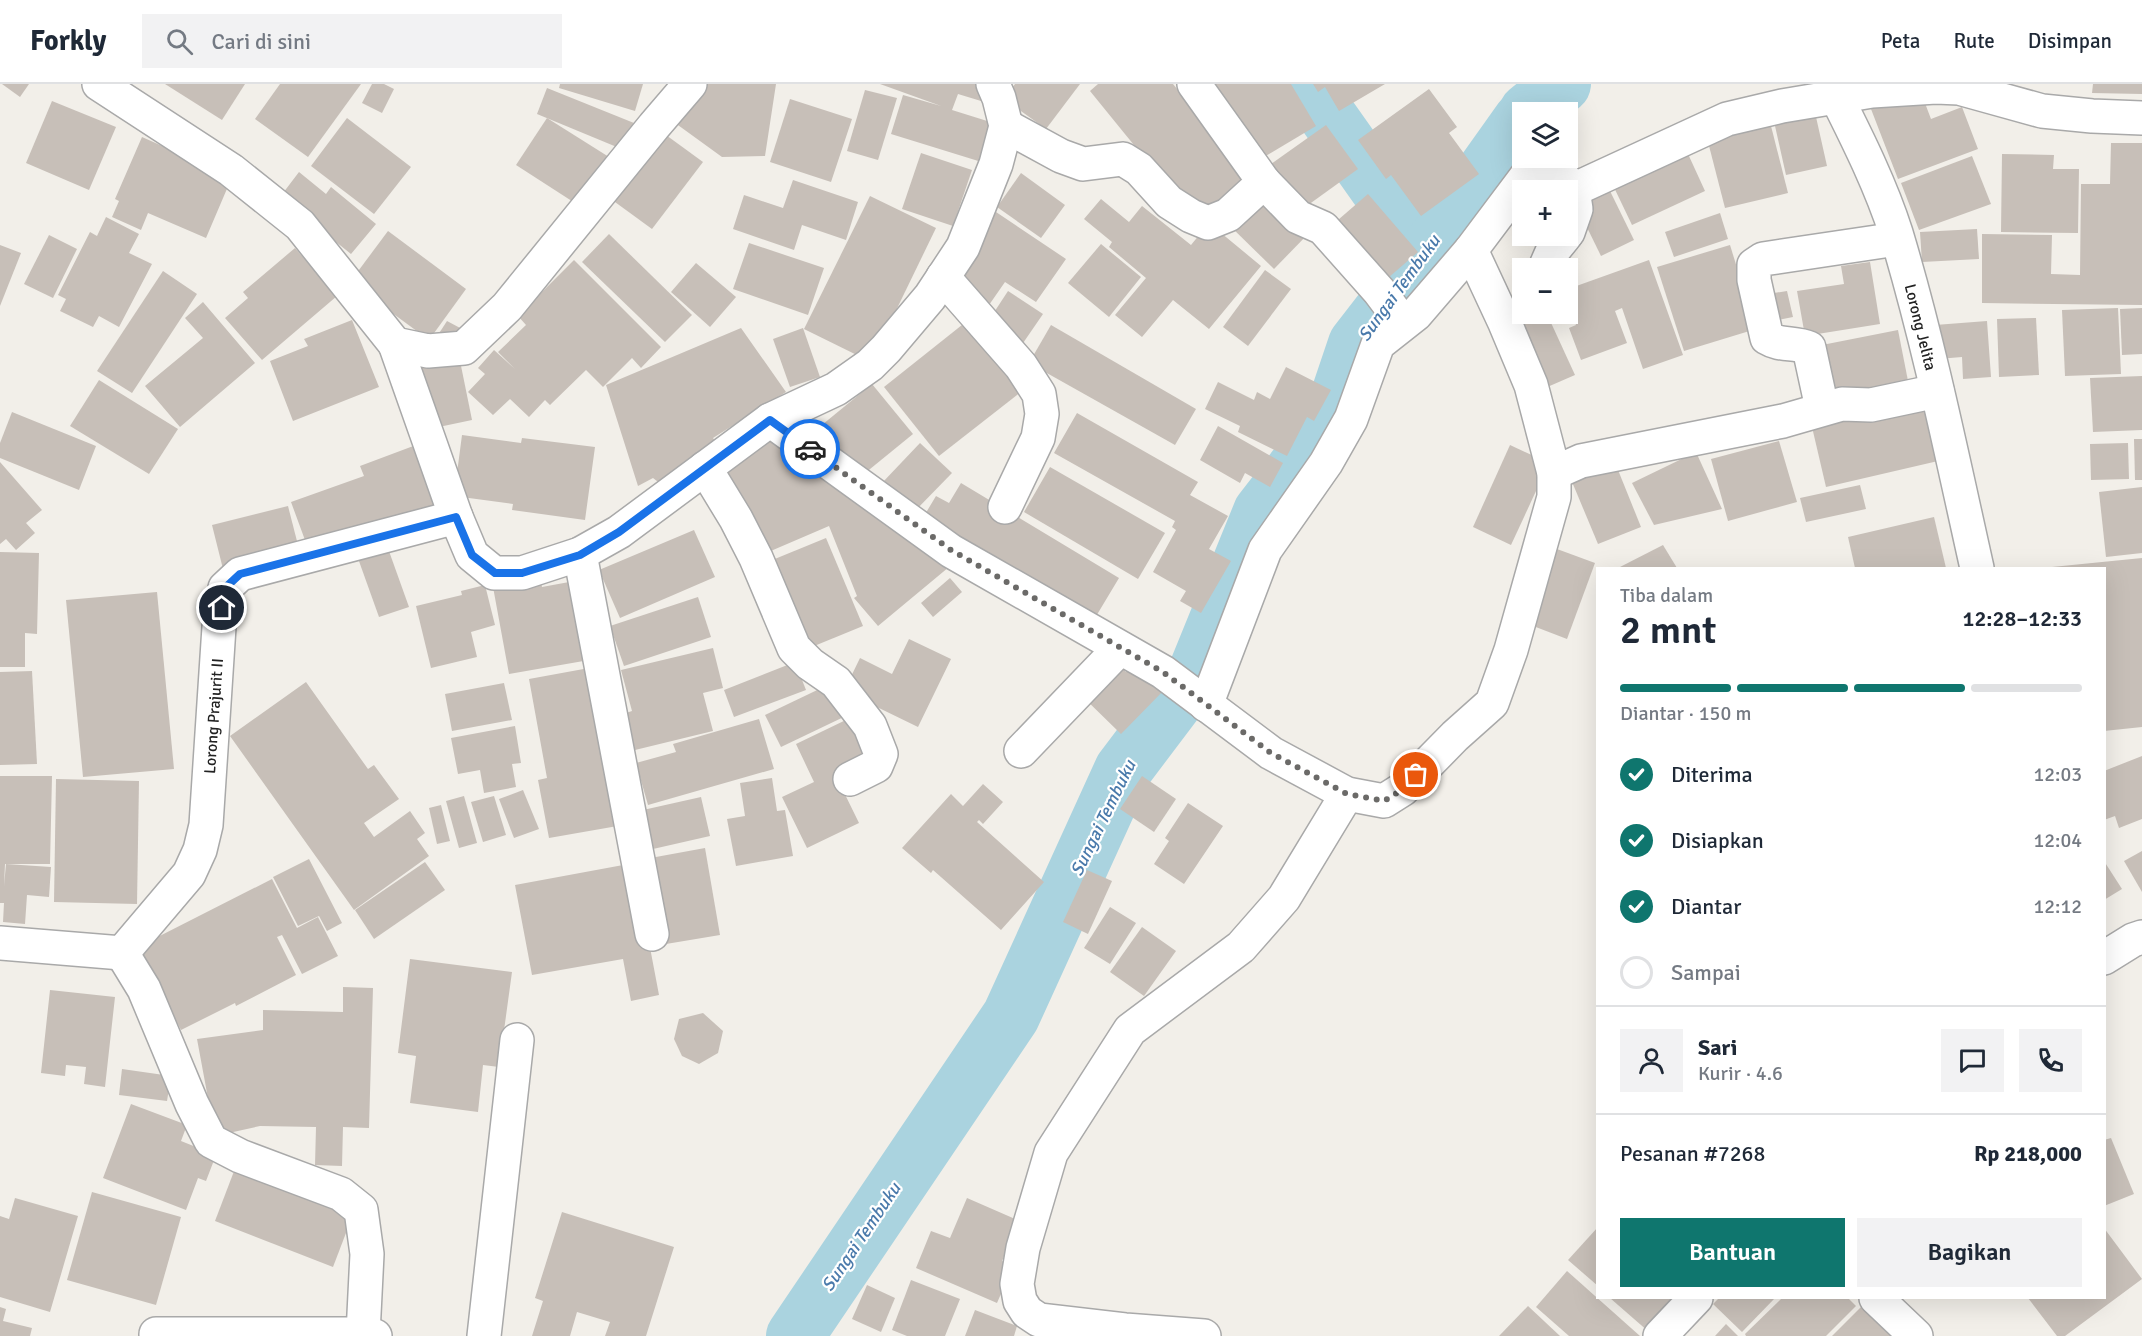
<!DOCTYPE html>
<html lang="id">
<meta charset="utf-8">
<style>
:root{--surface:#fff;--page:#f2f2f3;--text:#1f2937;--muted:#747a83;--line:#e0e1e3;--accent:#0f766e}
body{margin:0;font-family:Signika,sans-serif;background:var(--page);color:var(--text);height:100vh;display:flex;flex-direction:column;font-size:22px;white-space:nowrap}
*{box-sizing:border-box;margin:0}
p{font-size:20px;color:var(--muted)}
.icon{flex:none;width:33px;height:33px;fill:none;stroke:currentColor;stroke-width:2;stroke-linecap:round;stroke-linejoin:round}
.map{position:relative;flex:1;overflow:hidden}
.details{position:absolute;left:1596px;top:483px;width:510px;height:732px;display:flex;flex-direction:column;background:var(--surface);border-radius:0px;box-shadow:0 6px 24px #0002}
.details>*{flex:none}
.controls{position:absolute;left:1512px;top:18px;display:grid;gap:12px}
.controls a{display:grid;place-items:center;width:66px;height:66px;border-radius:0px;background:var(--surface);box-shadow:0 6px 24px #0002;font-size:30px}
.pin{position:absolute;display:grid;place-items:center;width:51px;height:51px;color:#fff;margin:-26px;border:3px solid #fff;border-radius:50%;box-shadow:0 2px 6px #0007}
.courier{position:absolute;display:grid;place-items:center;width:60px;height:60px;margin:-30px;border:4px solid #1a73e8;border-radius:50%;background:#fff;color:#222;box-shadow:0 2px 8px #0007}
.headline em{font-style:normal;font-weight:600}
.headline div{display:flex;flex-direction:column-reverse}
.headline{display:flex;align-items:center;justify-content:space-between;height:102px;padding:0 24px}
h1{font-size:39px;font-weight:600;line-height:45px}
.bar{display:grid;grid-template-columns:repeat(4,1fr);gap:9px 6px;align-content:center;height:72px;padding:0 24px}
.bar i{height:8px;border-radius:4px;background:var(--line)}
.bar .on{background:var(--accent)}
.bar p{grid-column:span 4}
.line{display:flex;align-items:center;gap:15px;padding:0 24px;border-top:2px solid var(--line)}
.line div{flex:1}
.round{display:grid;place-items:center;flex:none;width:63px;height:63px;border-radius:0px;background:var(--page)}
ol{padding:0 24px;list-style:none}
li{display:flex;align-items:center;gap:18px;height:66px}
li p{margin-inline-start:auto}
li .icon{padding:6px;border-radius:50%;background:var(--accent);color:#fff;stroke-width:4}
li:last-child{color:var(--muted)}
li i{width:33px;height:33px;border:3px solid var(--line);border-radius:50%}
.button{display:flex;gap:12px;margin-top:auto;padding:12px 24px}
.button a{flex:1;height:69px;border-radius:0px;background:var(--accent);color:#fff;font-size:24px;font-weight:600;line-height:69px;text-align:center}
.button a+a{background:var(--page);color:var(--text)}
header{display:flex;align-items:center;gap:36px;box-sizing:border-box;height:84px;padding:0 30px;background:var(--surface);border-bottom:2px solid var(--line)}
header strong{font-size:28px}
nav{display:flex;gap:33px;margin-inline-start:auto;font-size:21px}
.search{width:420px;height:54px;background:var(--page);display:flex;align-items:center;gap:15px;box-sizing:border-box;padding:0 21px;border-radius:0px;color:var(--muted);font-size:22px}
.map>svg:first-child{display:block}
.lines{fill:none;stroke-linecap:round;stroke-linejoin:round}
.river{stroke:#aad3df;stroke-width:58}
.building{fill:#c7bfb8}
.minor-casing{stroke:#a9a9a9;stroke-width:36}
.minor{stroke:#fff;stroke-width:33}
.done{stroke:#6b6a68;stroke-width:6;stroke-dasharray:0 10.8}
.route{stroke:#1a73e8;stroke-width:8}
.labels{text-anchor:middle;stroke-width:4.5;stroke-linejoin:round;paint-order:stroke}
.street-label{font-size:16px;fill:#222;stroke:#fff}
.water-label{font-size:18px;font-style:italic;fill:#4a7aab;stroke:#fff}
</style>
<header>
<strong>Forkly</strong>
<div class="search"><svg class="icon" aria-label="search" viewBox="0 0 24 24"><circle cx="10" cy="10" r="6"/><path d="M15 15l6 6"/></svg>Cari di sini</div>
<nav><a>Peta</a><a>Rute</a><a>Disimpan</a></nav>
</header>
<div class="map">
<svg width="2142" height="1252" viewBox="0 0 2142 1252">
<rect width="100%" height="100%" fill="#f2efe9"/>
<g class="lines">
<g class="river">
<path d="M1305 0 1426 171"/>
<path d="M1528 28 1562 0"/>
<path d="M795 1252 1011 932 1123 686 1197 588 1262 428 1330 340 1357 260 1426 171 1522 36"/>
</g>
</g>
<g class="building">
<path d="M2 0H29L20 13Z"/>
<path d="M165 0H245L222 36Z"/>
<path d="M280 0H361L308 73 255 35Z"/>
<path d="M372 0H384L394 5 382 29 362 19Z"/>
<path d="M560 0H643L635 27 559 4Z"/>
<path d="M706 0H776L765 72 722 73 671 36 692 19Z"/>
<path d="M880 0H986L981 17 958 10 952 26 1000 41 988 80 891 50 903 11 941 22Z"/>
<path d="M1015 0H1080L1046 45 1004 15Z"/>
<path d="M1098 0H1173L1250 94 1201 134 1164 98 1090 7Z"/>
<path d="M1214 0H1291L1316 42 1259 76Z"/>
<path d="M1313 0H1385L1339 27 1325 3 1318 8Z"/>
<path d="M2093 0H2142V10L2092 9Z"/>
<path d="M547 4 634 39 624 66 537 30Z"/>
<path d="M1429 5 1457 43 1449 49 1479 90 1421 132 1391 91 1386 95 1358 56Z"/>
<path d="M865 6 897 14 878 76 847 67Z"/>
<path d="M1920 6 1931 35 1962 23 1978 65 1898 95 1871 25Z"/>
<path d="M790 15 852 35 831 98 770 78Z"/>
<path d="M52 17 116 43 89 106 26 79Z"/>
<path d="M1814 24 1827 82 1786 91 1773 33Z"/>
<path d="M347 34 411 83 374 130 311 82Z"/>
<path d="M547 34 609 73 578 121 516 81Z"/>
<path d="M1770 38 1788 109 1725 124 1707 54Z"/>
<path d="M1326 41 1358 85 1297 129 1264 85Z"/>
<path d="M655 43 703 78 652 145 604 110Z"/>
<path d="M142 53 232 93 206 154 148 129 141 146 112 133 119 117 115 115Z"/>
<path d="M1683 59 1705 107 1632 141 1609 93Z"/>
<path d="M2111 59H2142V221L1982 219V150L2052 151 2051 190 2080 191 2081 100H2110Z"/>
<path d="M921 69 972 86 953 142 902 125Z"/>
<path d="M2002 70 2054 71 2053 85H2079L2078 149 2001 148Z"/>
<path d="M1972 72 1991 120 1919 146 1901 99Z"/>
<path d="M299 88 326 110 331 103 376 140 351 170 280 113Z"/>
<path d="M1021 89 1065 121 1041 154 997 123Z"/>
<path d="M793 96 858 118 846 156 802 141 794 166 733 145 744 111 783 124Z"/>
<path d="M1264 103 1310 148 1274 185 1228 140Z"/>
<path d="M1610 107 1634 156 1601 172 1577 123Z"/>
<path d="M1368 110 1418 168 1381 200 1331 142Z"/>
<path d="M870 112 936 144 871 278 804 245Z"/>
<path d="M1101 115 1129 138 1142 122 1191 161 1209 139 1261 182 1209 245 1173 216 1142 253 1115 231 1146 194 1109 163 1112 158 1084 135Z"/>
<path d="M996 128 1066 175 1036 218 1005 198 989 221 957 200 974 162Z"/>
<path d="M1720 129 1728 155 1674 173 1665 148Z"/>
<path d="M106 133 139 150 129 169 152 180 119 243 99 232 93 243 60 227 66 215 58 211 90 148 97 152Z"/>
<path d="M1977 145 1979 175 1922 178 1920 148Z"/>
<path d="M388 147 466 205 429 256 350 198Z"/>
<path d="M609 150 692 231 665 258 582 178Z"/>
<path d="M49 151 77 165 53 214 24 200Z"/>
<path d="M749 159 824 184 808 231 733 205Z"/>
<path d="M1101 160 1141 193 1109 233 1068 199Z"/>
<path d="M0 161 21 169 0 222Z"/>
<path d="M1730 161 1756 245 1684 267 1657 183Z"/>
<path d="M295 164 337 212 262 276 225 234 248 214 243 208Z"/>
<path d="M574 176 661 263 641 284 632 274 603 303 586 286 550 321 545 316 529 333 510 315 493 331 468 308 485 290 478 284 494 266 515 285 498 268 526 241 518 232Z"/>
<path d="M1649 176 1683 271 1643 285 1622 224 1615 227 1627 259 1581 276 1569 244 1576 241 1568 218V205Z"/>
<path d="M1870 178 1880 240 1805 252 1797 207 1844 200 1841 182Z"/>
<path d="M696 179 736 213 710 243 671 208Z"/>
<path d="M1265 186 1291 205 1248 262 1223 243Z"/>
<path d="M163 187 197 210 132 309 97 287Z"/>
<path d="M1008 207 1043 230 1021 262 987 239Z"/>
<path d="M1787 207 1793 233 1767 238 1762 211Z"/>
<path d="M203 218 255 279 180 343 145 302 203 254 185 234Z"/>
<path d="M2118 224 2121 290 2065 292 2062 226Z"/>
<path d="M2142 224V270L2122 271 2120 225Z"/>
<path d="M1547 230 1575 291 1545 304 1517 243Z"/>
<path d="M2036 234 2039 291 1999 293 1997 235Z"/>
<path d="M352 236 379 303 293 337 270 277 308 262 304 255Z"/>
<path d="M447 237 462 245 451 263 436 254Z"/>
<path d="M967 237 1022 307 939 372 884 303Z"/>
<path d="M1987 237 1991 293 1963 295 1962 273 1938 275 1935 241Z"/>
<path d="M1051 241 1196 325 1175 361 1029 279Z"/>
<path d="M741 244 786 308 713 354 719 362 662 401 653 394 638 402 606 301Z"/>
<path d="M803 244 820 293 790 303 773 255Z"/>
<path d="M1898 246 1909 302 1833 317 1822 261Z"/>
<path d="M459 272 472 336 434 344 420 281Z"/>
<path d="M1286 283 1331 306 1314 337 1307 333 1287 372 1238 348 1240 342 1205 325 1218 298 1254 316 1257 308 1270 315Z"/>
<path d="M2142 292V346L2093 348 2090 294Z"/>
<path d="M99 296 178 345 149 390 70 342Z"/>
<path d="M872 300 913 350 859 394 817 345Z"/>
<path d="M1937 314 1951 374 1826 403 1812 343Z"/>
<path d="M12 328 96 362 79 406 0 374V359Z"/>
<path d="M1077 329 1198 398 1190 411 1228 432 1209 465 1231 477 1201 529 1180 517 1186 507 1153 488 1176 446 1172 443 1175 437 1054 369Z"/>
<path d="M1218 342 1283 379 1270 403 1245 389 1240 399 1200 376Z"/>
<path d="M783 347 798 383 802 382 799 374 949 483 878 542 854 514 857 512 829 442 759 472 737 410 721 374Z"/>
<path d="M462 351 521 359 522 354 595 363 585 436 512 426 513 420 454 412Z"/>
<path d="M2134 355H2142V396H2135Z"/>
<path d="M1779 357 1797 418 1728 437 1711 375Z"/>
<path d="M920 359 952 389 913 429 882 399Z"/>
<path d="M2128 359 2129 395 2091 396 2090 360Z"/>
<path d="M416 361 439 426 309 467 291 418 364 392 360 382Z"/>
<path d="M1510 361 1549 379 1511 461 1473 443Z"/>
<path d="M1696 368 1722 425 1654 441 1632 399Z"/>
<path d="M1614 376 1641 443 1598 460 1570 393Z"/>
<path d="M0 378 42 426 26 439 35 449 16 466 6 455 0 460Z"/>
<path d="M1050 383 1165 449 1138 495 1024 428Z"/>
<path d="M961 399 1119 494 1092 539 921 437 936 412 949 419Z"/>
<path d="M1860 401 1866 425 1806 438 1800 414Z"/>
<path d="M2142 403V469L2106 473 2099 408Z"/>
<path d="M288 422 299 465 223 485 212 441Z"/>
<path d="M1934 433 1946 484H1855L1848 453Z"/>
<path d="M694 446 715 493 620 534 599 486Z"/>
<path d="M826 454 863 542 802 567 765 479Z"/>
<path d="M385 456 409 523 379 533 355 466Z"/>
<path d="M1663 461 1677 484H1618Z"/>
<path d="M1557 465 1595 479 1567 555 1528 540Z"/>
<path d="M0 468 39 469 37 550 25 549V583H0Z"/>
<path d="M2142 474V643L2104 647V484L2052 483Z"/>
<path d="M540 494 542 503 580 496 595 575 509 590 493 503Z"/>
<path d="M950 494 962 508 933 533 921 519Z"/>
<path d="M485 501 495 541 471 548 477 573 431 584 416 522 462 511 461 507Z"/>
<path d="M157 508 174 685 83 693 66 516Z"/>
<path d="M698 513 711 553 624 582 610 542Z"/>
<path d="M909 555 951 575 918 643 844 607 860 574 892 590Z"/>
<path d="M713 564 723 604 703 609 713 647 635 666 626 629 632 627 621 586Z"/>
<path d="M1113 575 1126 588 1137 576 1166 604 1121 650 1079 609Z"/>
<path d="M795 578 806 606 734 633 724 606Z"/>
<path d="M600 582 629 740 549 754 538 696 547 694 529 595Z"/>
<path d="M32 587 37 680 0 681V588Z"/>
<path d="M306 598 368 685 374 681 399 715 364 739 374 753 410 727 425 749 417 755 429 772 354 826 230 652Z"/>
<path d="M834 598 850 630 781 663 765 631Z"/>
<path d="M504 599 512 636 452 647 445 610Z"/>
<path d="M850 634 868 671 834 688 859 739 807 764 782 713 814 698 796 660Z"/>
<path d="M759 635 774 685 648 721 636 679 676 668 673 660Z"/>
<path d="M515 642 521 679 512 680 516 703 484 709 480 686 458 690 451 654Z"/>
<path d="M2142 672V735L2119 744 2115 732 2104 736V687Z"/>
<path d="M0 692H52L50 780H3H5L4 802 6 780 51 783 49 813 27 811 25 840 3 838 4 819H0Z"/>
<path d="M1142 692 1176 715 1154 748 1120 725Z"/>
<path d="M772 694 777 727 785 726 793 772 736 782 727 735 745 732 740 699Z"/>
<path d="M56 695 139 697 137 820 54 818Z"/>
<path d="M983 700 1003 718 983 740 979 736 977 738 1044 798 1001 846 933 786 931 789 902 764 951 710 963 722Z"/>
<path d="M523 706 539 745 514 754 499 715Z"/>
<path d="M464 712 477 759 459 764 446 717Z"/>
<path d="M494 712 506 751 483 758 471 718Z"/>
<path d="M701 713 710 752 653 765 643 726Z"/>
<path d="M1188 719 1223 742 1184 800 1154 780 1169 757 1165 754Z"/>
<path d="M441 721 450 757 437 760 429 724Z"/>
<path d="M705 764 720 851 660 861 645 775Z"/>
<path d="M2142 767V808L2124 777Z"/>
<path d="M309 775 342 839 327 847 319 832 298 842 273 793Z"/>
<path d="M2104 777 2122 805 2104 816Z"/>
<path d="M425 778 445 806 374 855 355 826Z"/>
<path d="M634 779 659 911 631 917 623 875 532 891 515 801Z"/>
<path d="M1087 786 1112 797 1088 850 1063 838Z"/>
<path d="M272 795 297 844 318 833 338 872 302 890 282 851 277 853 296 891 236 922 235 919 181 946 138 863Z"/>
<path d="M1110 823 1136 839 1110 880 1084 864Z"/>
<path d="M1142 843 1176 867 1144 912 1110 888Z"/>
<path d="M410 875 512 888 499 983 483 981 478 1028 410 1019 416 972 398 969Z"/>
<path d="M343 903 373 904 369 1044 343 1043 342 1082 315 1081 316 1043 260 1042 215 1052 197 955 263 946V926L343 928Z"/>
<path d="M50 906 115 913 105 1003 84 1000 86 983 66 981 65 992 41 989Z"/>
<path d="M703 929 723 947 718 969 699 980 682 972 674 955 679 935Z"/>
<path d="M122 985 171 992 167 1017 119 1011Z"/>
<path d="M131 1020 187 1041 181 1057 216 1071 206 1097 198 1094 186 1126 103 1094Z"/>
<path d="M2111 1054 2134 1110 2104 1122V1056Z"/>
<path d="M236 1082 354 1128 333 1183 215 1137Z"/>
<path d="M92 1108 181 1133 156 1221 67 1196Z"/>
<path d="M15 1114 78 1132 50 1228 0 1213V1132L9 1135Z"/>
<path d="M967 1114 1020 1137 1002 1177 1013 1182 997 1219 916 1184 931 1147 950 1154Z"/>
<path d="M562 1128 674 1163 646 1252H605L610 1238 577 1228 570 1252H532L543 1217 535 1214Z"/>
<path d="M1598 1143V1202L1568 1176Z"/>
<path d="M2104 1144 2142 1195 2065 1252H2057L2028 1214H2104Z"/>
<path d="M1567 1187 1640 1252H1569L1536 1223Z"/>
<path d="M911 1196 960 1215 945 1252H907L892 1246Z"/>
<path d="M867 1201 895 1214 881 1248 852 1235Z"/>
<path d="M1610 1214H1680L1649 1248Z"/>
<path d="M1719 1214H1775L1742 1248 1713 1220Z"/>
<path d="M1782 1214H1848L1856 1222 1826 1252H1746L1745 1250Z"/>
<path d="M1528 1222 1560 1252H1499Z"/>
<path d="M0 1223 6 1225 3 1237 32 1244 30 1252H0Z"/>
<path d="M1861 1223 1891 1252H1832Z"/>
<path d="M975 1226 1017 1242 1014 1252H965Z"/>
<path d="M1726 1240 1738 1252H1715Z"/>
</g>
<g class="lines">
<g class="minor-casing">
<g id="minor">
<path d="M99 0 231 86 300 141 395 260 428 267 464 264 507 223 654 42 690 0"/>
<path d="M1194 0 1264 98 1298 133 1323 144 1379 207 1397 231 1401 241"/>
<path d="M1836 12C1858 56 1881 102 1896 149 1929 259 1952 372 1977 484"/>
<path d="M1006 42 1061 72 1083 80 1123 75 1139 85 1169 118 1191 132 1208 139 1228 131 1264 98"/>
<path d="M1548 74 1573 106 1576 125 1568 148"/>
<path d="M1573 106 1727 35 1782 22 1872 7 1936 3 1959 4 2042 27 2092 32 2142 34"/>
<path d="M1545 184 1552 168 1565 152"/>
<path d="M943 193 1021 282 1039 310 1042 330 1038 354 1005 423"/>
<path d="M395 260 456 433 472 471 494 489H522L580 470 619 448 770 336 836 305 870 281 886 265 930 213 963 163 996 80 1006 42 999 14 993 0"/>
<path d="M1822 324 1809 264C1795 258 1780 262 1767 254L1754 196V181L1763 175 1897 155"/>
<path d="M770 336 951 467 1163 588 1271 669 1347 710 1384 717 1403 705 1455 652 1492 619 1511 566 1554 413V389L1531 301 1505 239 1471 166 1540 74"/>
<path d="M705 384 736 435 756 474 794 564 810 580 836 598 870 642 881 670 876 682 850 695"/>
<path d="M1554 389 1581 377 1783 337 1842 320 1871 321 1937 307"/>
<path d="M580 470 652 850"/>
<path d="M1206 621 1265 466 1326 379 1351 335 1378 260 1416 230 1471 166"/>
<path d="M1021 667 1120 564"/>
<path d="M0 859 122 869"/>
<path d="M122 869 189 790 200 766 206 741 219 543 225 504 240 490 456 433"/>
<path d="M122 869 144 905 192 1020 211 1057 240 1072 341 1110 361 1126 367 1170 363 1250"/>
<path d="M2104 874 2133 856 2142 853"/>
<path d="M1876 1214 1916 1252"/>
<path d="M156 1250H363L375 1252"/>
<path d="M484 1252 517 956"/>
<path d="M1204 1252 1125 1246 1039 1236 1027 1228 1020 1217 1017 1200 1023 1164 1051 1069 1130 946 1241 863 1284 814 1347 710"/>
<path d="M1660 1252 1696 1214"/>
</g>
</g>
<use href="#minor" class="minor"/>
</g>
<g class="lines">
<path class="done" d="M810 365 951 466 1163 588 1271 669 1347 710 1384 717 1403 705 1416 691"/>
<path class="route" d="M222 524 225 504 240 490 456 433 472 471 495 489H522L580 471 619 448 770 336 810 365"/>
</g>
<g class="labels">
<g class="street-label">
<text transform="translate(1921 243) rotate(76)" y="6">Lorong Jelita</text>
<text transform="translate(213 632) rotate(-86)" y="6">Lorong Prajurit II</text>
</g>
<g class="water-label">
<text transform="translate(1399 204) rotate(-54)" y="6">Sungai Tembuku</text>
<text transform="translate(1103 734) rotate(-64)" y="6">Sungai Tembuku</text>
<text transform="translate(861 1153) rotate(-56)" y="6">Sungai Tembuku</text>
</g>
</g>
</svg>
<div class="controls">
<a><svg class="icon" aria-label="layers" viewBox="0 0 24 24"><path d="M12 4l9 5-9 5-9-5zM3 14l9 5 9-5"/></svg></a>
<a>+</a>
<a>−</a>
</div>
<div class="pin" style="left:1416px;top:691px;background:#ea580c"><svg class="icon" aria-label="bag" viewBox="0 0 24 24"><path d="M5 8h14l-1 12H6zM9 8a3 3 0 0 1 6 0"/></svg></div>
<div class="pin" style="left:222px;top:524px;background:#1f2937"><svg class="icon" aria-label="home" viewBox="0 0 24 24"><path d="M3 11l9-7 9 7M6 9v11h12V9"/></svg></div>
<div class="courier" style="left:810px;top:365px"><svg class="icon" aria-label="car" viewBox="0 0 24 24"><path d="M5 17H2v-5l4-1 3-4h7l3 4 3 1v5h-3M9 17h6M6 11h13"/><circle cx="7" cy="17" r="2"/><circle cx="17" cy="17" r="2"/></svg></div>
<section class="details">
<div class="headline"><div><h1>2 mnt</h1><p>Tiba dalam</p></div><em>12:28–12:33</em></div>
<div class="bar"><i class="on"></i><i class="on"></i><i class="on"></i><i></i><p>Diantar · 150 m</p></div>
<ol>
<li><svg class="icon" aria-label="check" viewBox="0 0 24 24"><path d="M5 12l5 5 9-10"/></svg>Diterima<p>12:03</p></li>
<li><svg class="icon" aria-label="check" viewBox="0 0 24 24"><path d="M5 12l5 5 9-10"/></svg>Disiapkan<p>12:04</p></li>
<li><svg class="icon" aria-label="check" viewBox="0 0 24 24"><path d="M5 12l5 5 9-10"/></svg>Diantar<p>12:12</p></li>
<li><i></i>Sampai</li>
</ol>
<div class="line" style="height:108px"><a class="round"><svg class="icon" aria-label="person" viewBox="0 0 24 24"><circle cx="12" cy="8" r="4"/><path d="M4 21q1-7 8-7t8 7"/></svg></a><div><b>Sari</b><p>Kurir · 4.6</p></div><a class="round"><svg class="icon" aria-label="chat" viewBox="0 0 24 24"><path d="M4 5h16v11H9l-5 4z"/></svg></a><a class="round"><svg class="icon" aria-label="phone" viewBox="0 0 24 24"><path d="M5 4h4l2 5-3 2q2 4 5 5l2-3 5 2v4C11 20 4 13 5 4z"/></svg></a></div>
<div class="line" style="height:78px"><div>Pesanan #7268</div><b>Rp 218,000</b></div>
<div class="button"><a>Bantuan</a><a>Bagikan</a></div>
</section>
</div>
